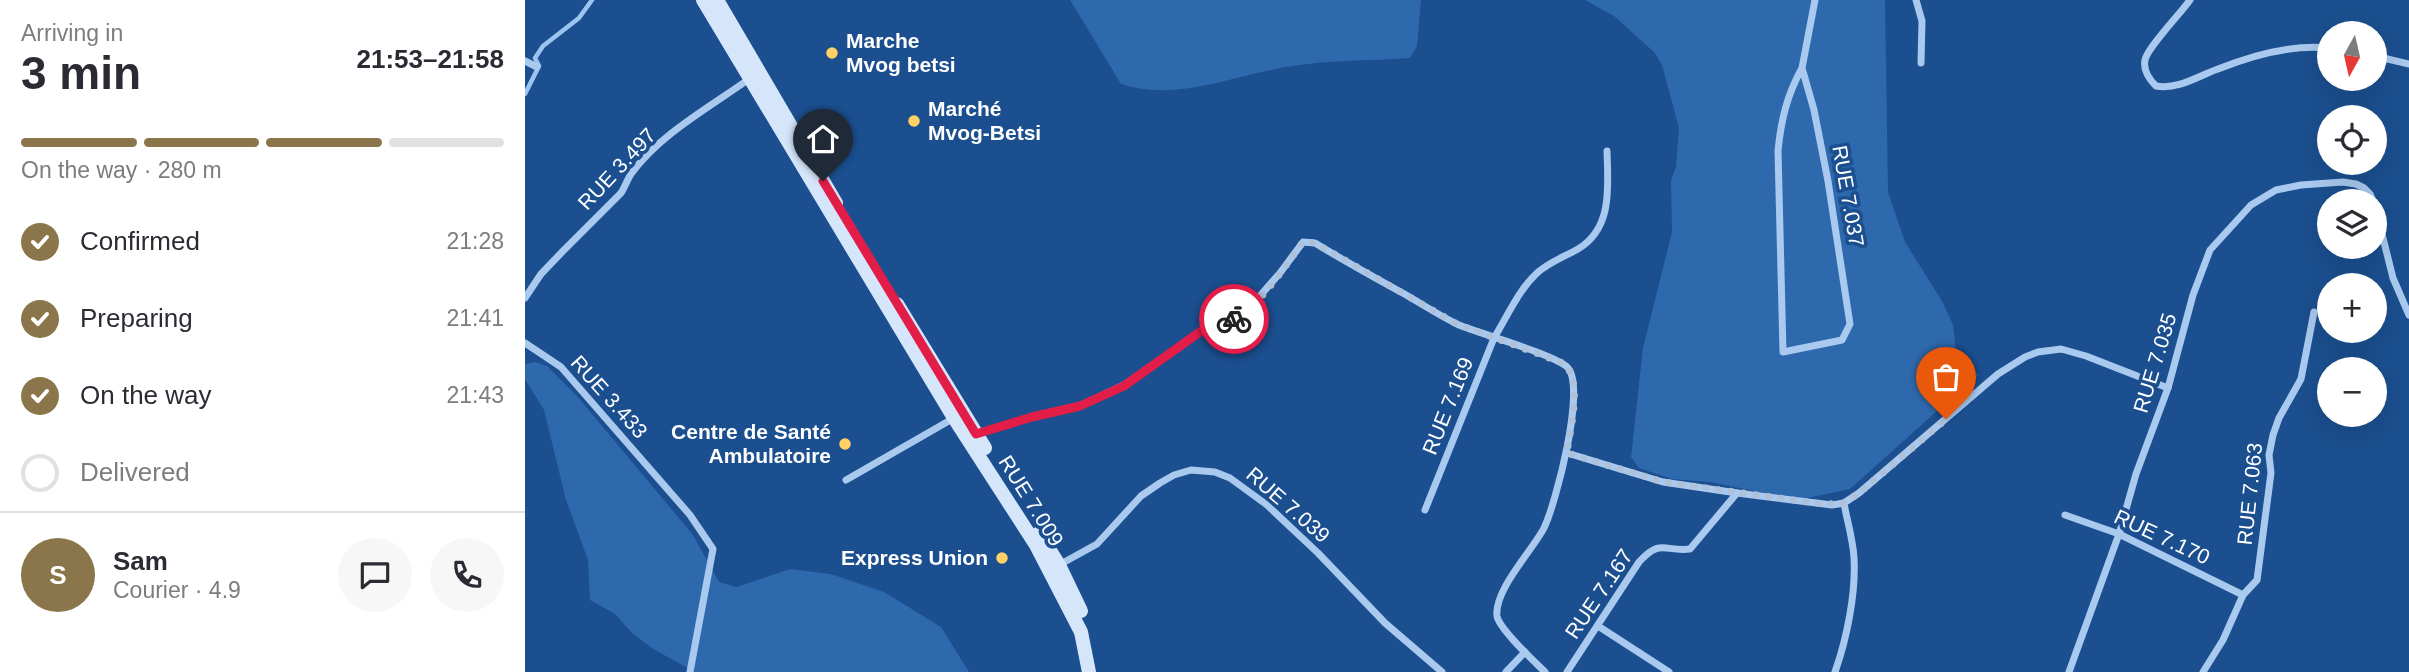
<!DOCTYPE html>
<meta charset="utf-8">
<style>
:root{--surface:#fff;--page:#f7f7f7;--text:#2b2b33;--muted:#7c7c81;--line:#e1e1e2;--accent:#8a764a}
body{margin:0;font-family:Helvetica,sans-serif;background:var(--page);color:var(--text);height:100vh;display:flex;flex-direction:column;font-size:26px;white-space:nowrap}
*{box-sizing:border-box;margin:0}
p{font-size:23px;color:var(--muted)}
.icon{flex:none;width:38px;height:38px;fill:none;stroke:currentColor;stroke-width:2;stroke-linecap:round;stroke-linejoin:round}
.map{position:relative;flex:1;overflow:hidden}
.side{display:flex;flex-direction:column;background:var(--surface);width:525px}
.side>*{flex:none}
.needle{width:46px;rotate:188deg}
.fabs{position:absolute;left:1792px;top:21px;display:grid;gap:14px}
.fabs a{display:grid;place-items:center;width:70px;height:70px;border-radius:50%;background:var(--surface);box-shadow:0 7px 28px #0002;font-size:35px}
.pin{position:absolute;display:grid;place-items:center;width:60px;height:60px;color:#fff;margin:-72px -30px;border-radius:50% 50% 50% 0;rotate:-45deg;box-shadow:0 0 7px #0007}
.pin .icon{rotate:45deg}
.courier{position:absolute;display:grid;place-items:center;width:70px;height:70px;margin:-35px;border:5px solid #e11d48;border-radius:50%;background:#fff;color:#222;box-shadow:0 2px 9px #0007}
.head em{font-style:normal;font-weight:700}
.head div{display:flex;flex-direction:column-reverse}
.head{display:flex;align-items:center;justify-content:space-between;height:119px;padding:0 21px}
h1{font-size:46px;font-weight:700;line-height:52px}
.bar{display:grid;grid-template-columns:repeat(4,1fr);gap:10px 7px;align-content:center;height:84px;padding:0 21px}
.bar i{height:9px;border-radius:5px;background:var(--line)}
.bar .selected{background:var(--accent)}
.bar p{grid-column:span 4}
.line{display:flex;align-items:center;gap:18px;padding:0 21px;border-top:2px solid var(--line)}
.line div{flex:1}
.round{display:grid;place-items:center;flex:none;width:74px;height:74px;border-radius:37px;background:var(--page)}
ol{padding:0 21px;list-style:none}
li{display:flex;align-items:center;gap:21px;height:77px}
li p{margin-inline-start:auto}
li .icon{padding:7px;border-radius:50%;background:var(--accent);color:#fff;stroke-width:4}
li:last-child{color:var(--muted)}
li i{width:38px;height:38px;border:4px solid var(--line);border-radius:50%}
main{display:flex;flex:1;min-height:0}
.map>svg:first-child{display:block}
.green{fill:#2e69ad}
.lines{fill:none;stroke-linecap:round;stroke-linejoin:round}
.stream{stroke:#9cc4f0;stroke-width:4.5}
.street{stroke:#a9c9ee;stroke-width:7}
.secondary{stroke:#d6e6fa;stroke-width:14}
.done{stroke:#afc1d8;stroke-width:7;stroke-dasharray:0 12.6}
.route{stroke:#e11d48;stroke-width:9}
.poi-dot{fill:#ffd166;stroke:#1b4f8f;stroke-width:2.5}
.labels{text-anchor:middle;stroke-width:7;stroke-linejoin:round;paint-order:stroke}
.poi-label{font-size:21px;font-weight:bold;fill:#fff;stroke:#1b4f8f;text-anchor:start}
.street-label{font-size:21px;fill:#fff;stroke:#1b4f8f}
</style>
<main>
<section class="side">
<div class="head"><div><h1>3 min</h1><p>Arriving in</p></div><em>21:53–21:58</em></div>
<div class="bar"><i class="selected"></i><i class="selected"></i><i class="selected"></i><i></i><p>On the way · 280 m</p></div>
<ol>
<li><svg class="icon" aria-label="check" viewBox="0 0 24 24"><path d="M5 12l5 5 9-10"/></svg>Confirmed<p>21:28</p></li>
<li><svg class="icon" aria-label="check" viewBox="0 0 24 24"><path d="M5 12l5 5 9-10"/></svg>Preparing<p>21:41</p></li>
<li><svg class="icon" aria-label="check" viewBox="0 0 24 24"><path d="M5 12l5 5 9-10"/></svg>On the way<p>21:43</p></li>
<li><i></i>Delivered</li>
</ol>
<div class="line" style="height:126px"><b class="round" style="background:var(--accent);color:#fff">S</b><div><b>Sam</b><p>Courier · 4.9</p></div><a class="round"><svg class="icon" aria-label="chat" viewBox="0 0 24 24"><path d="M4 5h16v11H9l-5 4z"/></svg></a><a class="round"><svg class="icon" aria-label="phone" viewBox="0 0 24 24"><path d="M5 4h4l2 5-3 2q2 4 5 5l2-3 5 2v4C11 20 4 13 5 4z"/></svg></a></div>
</section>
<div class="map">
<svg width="1884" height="672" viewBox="0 0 1884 672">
<rect width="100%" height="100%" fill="#1b4f8f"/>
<g class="green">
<path d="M545 0H896L892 46 885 58C844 61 801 60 761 67 708 76 649 102 596 84Z"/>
<path d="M1060 0H1360L1363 192 1380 242 1417 301 1428 325 1431 350 1453 375 1446 387 1432 393 1325 489 1273 500 1185 482 1147 479 1114 468 1106 457 1118 348 1147 232 1146 180 1151 167 1154 128 1137 65 1130 53 1089 16Z"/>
<path d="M10 362 22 366 52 396 168 535 194 582 212 587 265 569 306 574 359 592 416 627 444 672H170L130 650 108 634 90 614 65 600 63 560 41 500 19 410 0 379V364Z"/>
</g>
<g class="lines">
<path class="stream" d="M0 94 14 66 10 58 18 46 54 18 67 0"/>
<g class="street">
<path d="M1391 0 1397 21 1396 63"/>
<path d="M1665 0C1656 13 1622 48 1620 60 1618 70 1624 79 1631 86 1653 90 1673 76 1693 69 1728 55 1766 44 1804 48"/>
<path d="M1850 56 1884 64"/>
<path d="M0 61 12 67"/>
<path d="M1277 68C1262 95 1256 120 1253 151L1258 352 1317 340 1325 324 1303 181 1289 110 1277 68 1290 0"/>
<path d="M1850 206 1868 278 1884 315"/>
<path d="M0 298 16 274 38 251 96 193C100 187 102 180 106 174 135 134 185 107 224 79"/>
<path d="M0 343 36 367 165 515 188 549 165 672"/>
<path d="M451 434 507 417 555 406 599 385 679 329 719 314 755 273 778 242 790 243C821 262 852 279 883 296 900 306 917 317 934 325 956 334 1031 355 1043 368 1061 388 1031 503 1019 528 1007 551 969 590 972 616 974 629 1010 662 1020 672"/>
<path d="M1042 453 1138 482 1212 493"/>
<path d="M321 480 429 418"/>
<path d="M900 510 969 338C982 317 993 291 1011 274 1022 263 1039 257 1053 249 1088 228 1083 187 1082 151"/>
<path d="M1540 515 1594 534 1718 595"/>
<path d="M534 565 572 544 616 496 635 483 649 475 666 470 690 472 705 478 742 505 793 553 860 623 917 672"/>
<path d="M1073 626 1144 672"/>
<path d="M981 672 1000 652"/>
<path d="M1042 672 1114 562C1136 538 1139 552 1165 549L1212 493 1307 505 1319 503 1334 493 1473 374 1500 357 1513 352 1536 349 1561 356 1643 388"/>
<path d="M1310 672C1322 638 1331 593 1329 558 1328 539 1322 521 1319 503"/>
<path d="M1544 672 1594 534 1611 474 1643 388 1668 295 1685 250 1726 205 1751 190 1776 185 1818 182 1831 184 1839 188 1845 194 1848 201"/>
<path d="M1678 672 1698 640 1718 595 1732 580 1746 473 1744 455 1748 435 1754 418 1776 379 1789 312"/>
</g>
<g class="secondary">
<path d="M178 0 429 418 511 545 556 632 564 672"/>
<path d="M192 0 311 203"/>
<path d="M372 304 460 448"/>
<path d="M514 533 534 565 556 611"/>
</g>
</g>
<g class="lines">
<path class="done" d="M709 319C731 311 763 262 778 242L790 243 932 324 1038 363C1059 380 1045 429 1042 453L1138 482 1298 504 1319 503 1334 493 1421 419"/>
<path class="route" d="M298 181 451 434 507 417 555 406 599 386 679 329 709 319"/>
</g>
<g class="poi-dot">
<circle cx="307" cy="53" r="7"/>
<circle cx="389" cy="121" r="7"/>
<circle cx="320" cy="444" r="7"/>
<circle cx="477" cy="558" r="7"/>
</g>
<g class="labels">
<g class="poi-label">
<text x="321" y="48">Marche<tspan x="321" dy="24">Mvog betsi</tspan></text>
<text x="403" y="116">Marché<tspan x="403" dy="24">Mvog-Betsi</tspan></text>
<text x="306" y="439" text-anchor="end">Centre de Santé<tspan x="306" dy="24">Ambulatoire</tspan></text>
<text x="463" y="565" text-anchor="end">Express Union</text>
</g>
<g class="street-label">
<text transform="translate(92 169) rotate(-47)" y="7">RUE 3.497</text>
<text transform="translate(1323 196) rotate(80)" y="7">RUE 7.037</text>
<text transform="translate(1630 363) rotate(-73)" y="7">RUE 7.035</text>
<text transform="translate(84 397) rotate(48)" y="7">RUE 3.433</text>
<text transform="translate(923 406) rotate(-68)" y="7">RUE 7.169</text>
<text transform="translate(1725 494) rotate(-84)" y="7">RUE 7.063</text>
<text transform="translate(506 501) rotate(58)" y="7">RUE 7.009</text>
<text transform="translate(763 505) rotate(41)" y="7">RUE 7.039</text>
<text transform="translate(1637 537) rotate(25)" y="7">RUE 7.170</text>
<text transform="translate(1074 594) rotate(-56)" y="7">RUE 7.167</text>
</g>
</g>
</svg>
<div class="fabs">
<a><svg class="needle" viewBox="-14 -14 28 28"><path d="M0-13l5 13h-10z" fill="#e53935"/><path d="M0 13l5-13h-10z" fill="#7c7c81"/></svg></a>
<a><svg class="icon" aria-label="locate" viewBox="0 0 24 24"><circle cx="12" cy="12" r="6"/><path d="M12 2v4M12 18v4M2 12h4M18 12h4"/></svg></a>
<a><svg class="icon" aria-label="layers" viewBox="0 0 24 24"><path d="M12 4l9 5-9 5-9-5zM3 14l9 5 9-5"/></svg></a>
<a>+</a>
<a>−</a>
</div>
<div class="pin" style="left:1421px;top:419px;background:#ea580c"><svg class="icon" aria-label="bag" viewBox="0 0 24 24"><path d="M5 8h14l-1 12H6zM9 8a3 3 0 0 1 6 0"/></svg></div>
<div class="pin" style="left:298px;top:181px;background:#1f2937"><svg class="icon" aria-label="home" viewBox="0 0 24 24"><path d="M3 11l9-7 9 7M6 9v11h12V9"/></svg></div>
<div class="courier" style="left:709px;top:319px"><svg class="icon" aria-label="bike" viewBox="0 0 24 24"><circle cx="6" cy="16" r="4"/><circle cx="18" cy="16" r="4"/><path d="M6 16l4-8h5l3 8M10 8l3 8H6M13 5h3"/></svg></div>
</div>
</main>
